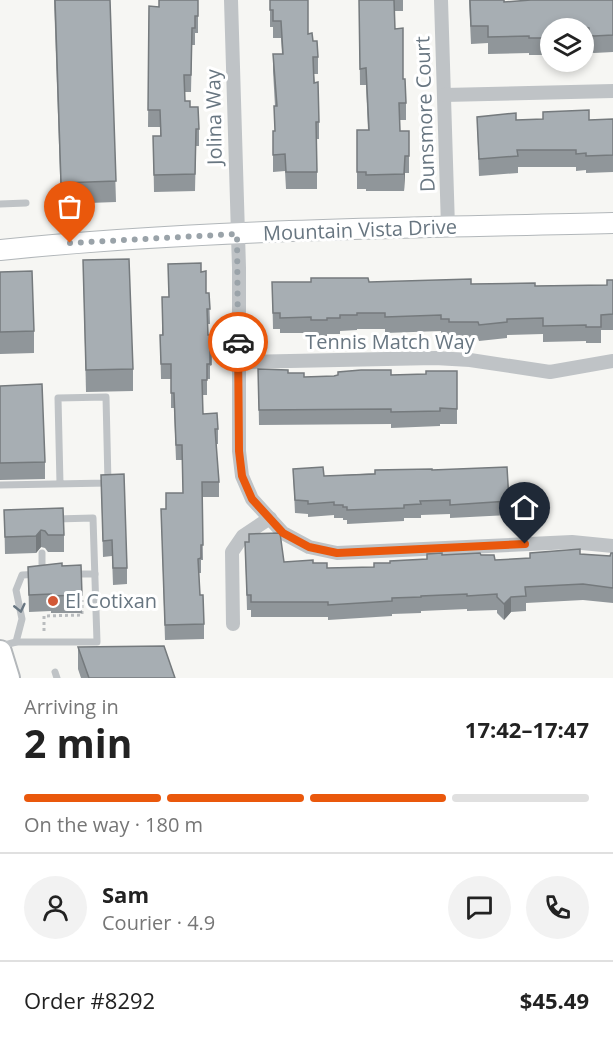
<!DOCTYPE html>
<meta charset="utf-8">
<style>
:root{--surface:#fff;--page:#f2f2f2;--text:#222;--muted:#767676;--line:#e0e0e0;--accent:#ea580c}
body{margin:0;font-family:"Open Sans",sans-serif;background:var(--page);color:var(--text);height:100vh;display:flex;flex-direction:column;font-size:22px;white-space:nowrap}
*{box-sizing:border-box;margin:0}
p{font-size:20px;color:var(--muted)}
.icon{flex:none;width:33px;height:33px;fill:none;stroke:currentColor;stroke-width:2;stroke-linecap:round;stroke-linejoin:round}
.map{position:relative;height:678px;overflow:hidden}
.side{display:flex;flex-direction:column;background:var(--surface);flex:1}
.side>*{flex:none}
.fabs{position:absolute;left:540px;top:18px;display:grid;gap:12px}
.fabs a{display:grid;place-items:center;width:54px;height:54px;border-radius:50%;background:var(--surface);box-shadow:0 3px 9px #0003;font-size:30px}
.pin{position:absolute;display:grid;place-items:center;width:51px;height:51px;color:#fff;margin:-62px -26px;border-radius:50% 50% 50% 0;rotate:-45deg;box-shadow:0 0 6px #0007}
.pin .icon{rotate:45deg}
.courier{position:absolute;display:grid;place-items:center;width:60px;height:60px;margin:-30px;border:4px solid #ea580c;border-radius:50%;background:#fff;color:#222;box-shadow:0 2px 8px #0007}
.head em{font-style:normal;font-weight:700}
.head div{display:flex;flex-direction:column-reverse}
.head{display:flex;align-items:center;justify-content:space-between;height:102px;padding:0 24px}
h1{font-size:39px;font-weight:700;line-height:45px}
.bar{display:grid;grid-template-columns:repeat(4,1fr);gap:9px 6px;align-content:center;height:72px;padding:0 24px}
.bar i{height:8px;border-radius:4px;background:var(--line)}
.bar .current{background:var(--accent)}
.bar p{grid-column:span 4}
.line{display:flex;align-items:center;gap:15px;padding:0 24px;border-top:2px solid var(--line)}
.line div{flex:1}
.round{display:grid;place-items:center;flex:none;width:63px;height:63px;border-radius:32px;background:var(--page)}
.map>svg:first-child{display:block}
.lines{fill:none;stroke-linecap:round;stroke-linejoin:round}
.secondary-casing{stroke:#b2b7ba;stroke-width:22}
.primary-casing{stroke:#b3b7ba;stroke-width:26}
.path{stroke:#b9bcbe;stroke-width:3;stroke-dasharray:3 3;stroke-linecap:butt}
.lane{stroke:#bfc3c6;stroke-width:7}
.street{stroke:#bfc3c6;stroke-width:14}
.secondary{stroke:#fff;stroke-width:20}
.primary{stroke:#fff;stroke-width:22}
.wall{fill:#90969a}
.shaded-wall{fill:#757a7d}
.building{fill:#a7aeb3;stroke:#757a7d;stroke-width:1.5}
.oneway{stroke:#687681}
.done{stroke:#9aa3a9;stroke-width:6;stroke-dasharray:0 10.8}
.route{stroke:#ea580c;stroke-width:8}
.poi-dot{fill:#d25836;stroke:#fff;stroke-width:2}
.labels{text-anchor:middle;stroke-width:6;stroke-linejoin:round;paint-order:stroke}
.street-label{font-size:20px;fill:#687681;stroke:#fff}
.poi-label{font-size:20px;fill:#687681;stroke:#fff;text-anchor:start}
</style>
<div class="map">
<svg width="613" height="678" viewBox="0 0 613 678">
<rect width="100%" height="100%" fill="#f6f6f3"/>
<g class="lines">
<g class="secondary-casing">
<path id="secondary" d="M0 250C203 229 409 228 613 223"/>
</g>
<g class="primary-casing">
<path id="primary" d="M0 652 8 678"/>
</g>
<path class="path" d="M44 631V616L82 615V600"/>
<g class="lane">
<path d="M0 204 26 203"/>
<path d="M0 485 108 483 106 397 58 398 60 484"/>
<path d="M72 574H95"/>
<path d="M16 642 22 619 16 590 22 575 42 574V553"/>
<path d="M1 646 16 642H97L93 518 56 519"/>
<path d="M55 672 57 678"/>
</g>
<g class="street">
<path d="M231 0 239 268V451L242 476 252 499 283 533 309 547 337 553 572 542 613 546"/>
<path d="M441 0 448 227"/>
<path d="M444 95 613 91"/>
<path d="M238 362 435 358 470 360 550 372 613 361"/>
<path d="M233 624 232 552 243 536 270 518"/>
</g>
<use href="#secondary" class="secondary"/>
<use href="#primary" class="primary"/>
</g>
<g class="wall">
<path d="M54 0H110L116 202 61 204Z"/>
<path d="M198 0V33H195V45H192L191 92H185V101L190 107 199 129V146H196L195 191 154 192 153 136H160V127H148L149 6 159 7Z"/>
<path d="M270 0 308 34 313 41 318 57V74H314L319 122V139H317V189H286L285 171 273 172V131H275V106L273 71V54H282L281 38H273V27H270Z"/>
<path d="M359 0H403V11H394L395 29 406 103V120H400V131L409 156V173H405L404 191H366V189H357V130H368L366 85H360Z"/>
<path d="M469 0 504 2 613 0V52L594 53 589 52V45L584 44V28H550V52L546 53V55H529V53L488 54V43L471 44Z"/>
<path d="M477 117 516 120H589L613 119V172L586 173V170L576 171V167H518V173L479 176Z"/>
<path d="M83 260 133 369V391L86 392Z"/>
<path d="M168 264 201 272 206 293H209L210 324H207L208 335H212V365L210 366V379H207V395H203V414L218 429V444H216L219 482V497H202L203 560H201V573H199L200 595 204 624V639L165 640 161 509H166L183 493 182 460H176L174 408H171V379H161L160 335H162V297H169Z"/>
<path d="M0 272 34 331V353L0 354Z"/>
<path d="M613 280V330H601V343H586V341L543 342V334L507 335V338L479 341 478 338H449V335H441V331L385 333V329H357V330L340 331V334H327V336H311V333H280V329H273L272 282 471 284 535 286 607 285Z"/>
<path d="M258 369 304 377 426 374 457 371V424H440V426L391 428V424L259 425Z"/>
<path d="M0 386 45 462V479L0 480Z"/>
<path d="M293 469 324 476 432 470 509 501V515L450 518V514L421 515V518H404V521L347 524V520H343V518H334V515L308 517V514L295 513Z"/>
<path d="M101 475 127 568V584L113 585 112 556 103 557Z"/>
<path d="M4 510 64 535V552H48L45 548 41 547 36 553 5 554Z"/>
<path d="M245 542 284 562 313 563 327 568 374 567 390 563 427 559 442 555H481L495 560 530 558 580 554 610 556 613 553V603L583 600 526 603V611L511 612 504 620 497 613V610L467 611V609L421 611V613L392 614V616L328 620V617H251V610H247Z"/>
<path d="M81 565 82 613H51V611L29 612 28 567Z"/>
<path d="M78 647 175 678H81L78 669Z"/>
</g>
<g class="shaded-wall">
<path d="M405 156V173L404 191V174Z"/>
<path d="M41 530V547L36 553V536Z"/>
<path d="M511 597V612L504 620V604Z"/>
</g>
<g class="building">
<path d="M55 0H110L116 181 61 183Z"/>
<path d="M159 0H198V16H195V28H192L191 75H184L185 101H190V107H198L199 129H196L195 174 154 175 153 136H161L160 110H148L149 6 159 7Z"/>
<path d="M270 0H308V34L312 33 313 41H317L318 57H313L314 83 318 82 319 122H316L317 172H286L285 154 273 155V131H275L274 106H277L273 54H283L281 21H273V10H270Z"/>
<path d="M359 0H394L395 29 403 28V79H405L406 103H399L400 131H409V156H405L404 174 366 175V172H357V130H369L366 68 360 69Z"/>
<path d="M470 0H504V2L531 0H613V35L594 36 589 35V28L582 26 555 27V28H550V35L546 36V38H529V36L488 37V26H471Z"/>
<path d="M589 110V120L613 119V155L586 156V153L576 154V150H517L518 156 479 159 477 117 516 113V120L543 119V112Z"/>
<path d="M129 259 133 369 86 370 83 260Z"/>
<path d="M201 263V272L206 271V293H209L210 309H207L208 335H212V351H210V364H207V380H202L203 414 217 413 218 429H215L219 482H202L203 545H201V558L198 559 200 595H203L204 624 165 625 161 509H166V493H183L182 445H176L174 393H171V364H161L160 335H163L162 297H169L168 264Z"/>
<path d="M32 271 34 331 0 332V272Z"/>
<path d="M311 278H368L369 282 471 279V284L535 283V286L607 285V280H613V314L601 315V327H586V325L543 326V318L507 319V322L479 325 478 322H449V319H441V315L385 317V313H357V315H340V318H327V320H311V317L280 318V313H273L272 282H311Z"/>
<path d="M258 369 288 370V373H304V377L334 376 338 375V372L361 370H391V375L426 374V371H457V409L440 408V411L391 412V409L259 410Z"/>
<path d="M42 384 45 462 0 463V386Z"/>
<path d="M323 467 324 476 375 474V470L432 469V470L507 467 509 501 450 505V500L420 501 421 504 404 505V508L347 510V507H343V505H334V502L308 504V501L295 500 293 469Z"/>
<path d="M124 474 127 568H113L112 540 103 541 101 475Z"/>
<path d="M63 508 64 535H48L45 531 41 530 36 536 5 537 4 510Z"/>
<path d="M280 533 284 562 313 560V563H327V568L374 567V563H390V561L427 559V554L442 553V555L480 553 481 555H494L495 560 530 558V553L580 549V554L610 556 611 553H613V588L583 584 525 587 526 596 511 597 504 604 497 597V594L467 596V594L421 596V597L392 598V601L328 605V602H251V595H247L245 542H249V534Z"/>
<path d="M62 563V566L81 565 82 595 51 596V594L29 595 28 567Z"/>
<path d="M164 646 175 678H89L78 647Z"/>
</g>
<defs><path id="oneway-chevron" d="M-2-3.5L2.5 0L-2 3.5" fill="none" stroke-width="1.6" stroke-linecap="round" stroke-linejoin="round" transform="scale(1.5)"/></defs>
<use class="oneway" href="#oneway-chevron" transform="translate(20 608) rotate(77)"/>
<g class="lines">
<path class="done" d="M70 243 237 234 238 342"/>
<path class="route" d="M238 342 239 451 242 476 252 499 283 533 309 547 337 553 525 544"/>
</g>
<circle class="poi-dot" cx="53" cy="601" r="6"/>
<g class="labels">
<g class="street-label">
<text transform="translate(425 114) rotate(-92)" y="7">Dunsmore Court</text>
<text transform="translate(214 117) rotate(-91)" y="7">Jolina Way</text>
<text transform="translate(360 230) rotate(-2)" y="7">Mountain Vista Drive</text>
<text x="390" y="349">Tennis Match Way</text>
</g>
<g class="poi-label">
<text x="65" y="608">El Cotixan</text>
</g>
</g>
</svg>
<div class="fabs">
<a><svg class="icon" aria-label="layers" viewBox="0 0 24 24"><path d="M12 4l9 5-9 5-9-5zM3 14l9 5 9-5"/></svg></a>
</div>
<div class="pin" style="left:70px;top:243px;background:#ea580c"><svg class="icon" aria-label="bag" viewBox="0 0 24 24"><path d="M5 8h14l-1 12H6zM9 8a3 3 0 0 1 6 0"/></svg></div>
<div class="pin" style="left:525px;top:544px;background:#1f2937"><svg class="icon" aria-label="home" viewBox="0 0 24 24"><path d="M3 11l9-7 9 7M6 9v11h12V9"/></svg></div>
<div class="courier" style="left:238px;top:342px"><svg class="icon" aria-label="car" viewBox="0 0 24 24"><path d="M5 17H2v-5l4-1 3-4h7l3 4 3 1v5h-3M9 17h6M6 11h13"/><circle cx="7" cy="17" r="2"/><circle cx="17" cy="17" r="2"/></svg></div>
</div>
<section class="side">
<div class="head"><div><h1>2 min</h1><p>Arriving in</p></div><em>17:42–17:47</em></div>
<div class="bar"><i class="current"></i><i class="current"></i><i class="current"></i><i></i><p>On the way · 180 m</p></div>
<div class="line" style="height:108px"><a class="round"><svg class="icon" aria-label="person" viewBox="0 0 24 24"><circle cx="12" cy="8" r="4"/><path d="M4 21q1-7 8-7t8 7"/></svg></a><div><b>Sam</b><p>Courier · 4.9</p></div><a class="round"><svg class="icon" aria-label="chat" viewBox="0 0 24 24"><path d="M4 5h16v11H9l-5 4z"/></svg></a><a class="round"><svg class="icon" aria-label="phone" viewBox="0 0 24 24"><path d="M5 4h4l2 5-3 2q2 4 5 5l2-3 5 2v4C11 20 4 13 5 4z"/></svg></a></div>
<div class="line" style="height:78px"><div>Order #8292</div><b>$45.49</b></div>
</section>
